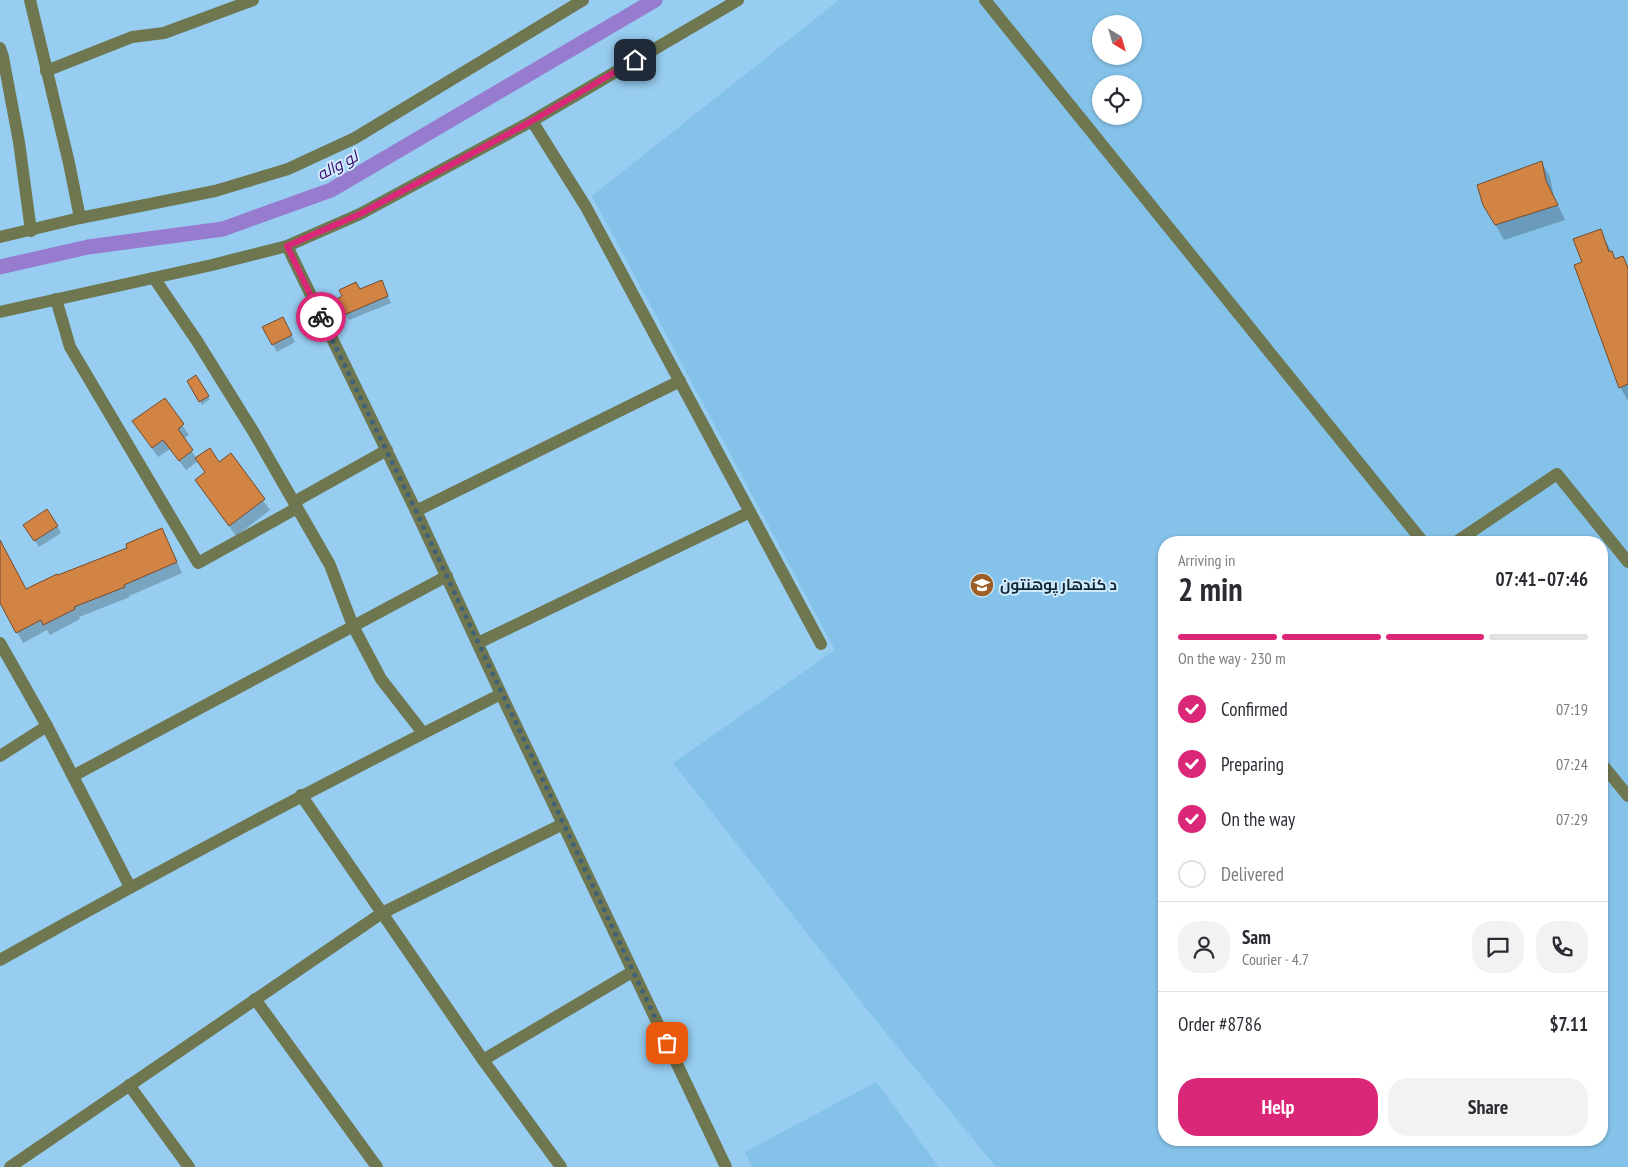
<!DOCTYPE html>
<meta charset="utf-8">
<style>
:root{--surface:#fff;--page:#f2f2f3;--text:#2b2b33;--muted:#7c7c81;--line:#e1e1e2;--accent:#db2777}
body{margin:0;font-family:"PT Sans Narrow",Cairo,sans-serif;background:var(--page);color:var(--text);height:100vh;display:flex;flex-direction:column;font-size:19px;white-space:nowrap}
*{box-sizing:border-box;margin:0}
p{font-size:16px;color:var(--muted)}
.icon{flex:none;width:28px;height:28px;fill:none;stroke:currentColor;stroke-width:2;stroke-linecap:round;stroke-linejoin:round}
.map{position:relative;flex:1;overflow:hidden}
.details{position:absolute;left:1158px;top:536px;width:450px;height:610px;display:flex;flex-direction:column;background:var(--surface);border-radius:20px;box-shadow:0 1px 4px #0004}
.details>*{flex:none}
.needle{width:32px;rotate:143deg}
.controls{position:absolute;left:1092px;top:15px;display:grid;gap:10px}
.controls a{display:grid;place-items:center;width:50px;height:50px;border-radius:50%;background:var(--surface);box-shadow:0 1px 4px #0004;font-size:25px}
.pin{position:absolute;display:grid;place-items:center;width:42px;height:42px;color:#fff;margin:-21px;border-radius:10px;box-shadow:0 2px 8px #0006}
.courier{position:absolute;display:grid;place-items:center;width:50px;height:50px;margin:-25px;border:4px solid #db2777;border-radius:50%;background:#fff;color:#222;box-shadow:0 1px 6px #0007}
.overview em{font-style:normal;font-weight:700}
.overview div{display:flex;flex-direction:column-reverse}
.overview{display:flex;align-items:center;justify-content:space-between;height:85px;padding:0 20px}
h1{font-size:32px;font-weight:700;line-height:38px}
.bar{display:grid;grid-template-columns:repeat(4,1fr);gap:8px 5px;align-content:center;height:60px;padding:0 20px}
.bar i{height:6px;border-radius:4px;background:var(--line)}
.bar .on{background:var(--accent)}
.bar p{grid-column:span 4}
.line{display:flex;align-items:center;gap:12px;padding:0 20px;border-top:1px solid var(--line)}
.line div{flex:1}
.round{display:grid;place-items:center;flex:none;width:52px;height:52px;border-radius:20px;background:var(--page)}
ol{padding:0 20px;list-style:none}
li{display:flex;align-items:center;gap:15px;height:55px}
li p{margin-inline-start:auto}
li .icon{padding:5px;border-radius:50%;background:var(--accent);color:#fff;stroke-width:4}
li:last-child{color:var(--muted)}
li i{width:28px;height:28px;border:2px solid var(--line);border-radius:50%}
.button{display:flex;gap:10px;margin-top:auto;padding:10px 20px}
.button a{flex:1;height:58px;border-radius:20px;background:var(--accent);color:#fff;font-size:20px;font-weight:700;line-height:58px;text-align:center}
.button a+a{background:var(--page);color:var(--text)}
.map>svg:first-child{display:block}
.built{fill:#85c2e9;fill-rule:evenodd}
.shadow{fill:#0003}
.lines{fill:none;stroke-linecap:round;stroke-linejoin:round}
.canal{stroke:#967bcf;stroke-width:15}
.building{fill:#d28444;stroke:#764b2a}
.minor{stroke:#6f7751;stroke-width:12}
.done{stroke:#416176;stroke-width:5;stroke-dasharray:0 9}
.route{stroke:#db2777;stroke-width:6}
.labels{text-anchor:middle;stroke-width:4;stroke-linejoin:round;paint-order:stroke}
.poi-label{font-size:15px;font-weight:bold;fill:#122735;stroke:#cfeafc;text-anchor:start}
.water-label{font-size:16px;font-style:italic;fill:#3b0770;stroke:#cfeafc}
</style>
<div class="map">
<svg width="1628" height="1167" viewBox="0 0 1628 1167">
<rect width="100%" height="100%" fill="#97cdf0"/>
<g class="built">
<path d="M839 0H1628V1167H996L873 1017 673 763 835 650 592 196ZM1101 24H1134V56H1101ZM1101 84H1134V116H1101ZM1164 542H1601V1140H1164Z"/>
<path d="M876 1082 939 1167H752L745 1152Z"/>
</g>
<g class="shadow">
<path d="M1542 163 1550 177 1554 197 1565 220 1504 240 1484 204Z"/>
<path d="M1600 230 1616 260 1623 257 1628 266V401L1620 387 1583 263Z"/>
<path d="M381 282 391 303 349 320 345 314Z"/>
<path d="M286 325 295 342 277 352 264 328Z"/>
<path d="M196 377 210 399 202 405 189 381Z"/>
<path d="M164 399 189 435 183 439 197 459 219 464 230 455 270 510 236 536 196 480 206 473 198 461 186 470 170 449 158 457 134 422Z"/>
<path d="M57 526 61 533 39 547 29 532Z"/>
<path d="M162 529 182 573 129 596 130 597 79 617 80 619 50 635 47 630 23 643 17 632 0 590V555L26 591 129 549Z"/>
</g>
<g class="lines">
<path class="canal" d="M0 267 88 247 223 229 331 190 655 0"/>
</g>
<g class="building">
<path d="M1542 161 1546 181 1558 205 1495 225 1483 205 1477 185Z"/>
<path d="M1601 229 1609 252 1612 251 1615 259 1623 256 1628 268V384L1619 388 1574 265 1582 262 1573 239Z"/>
<path d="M382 280 388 296 344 315 337 299 342 296 339 290 356 282 360 289Z"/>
<path d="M283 317 292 335 272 345 262 327Z"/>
<path d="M196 375 209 396 199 402 187 381Z"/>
<path d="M165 398 184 424 178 429 193 450 179 461 163 440 152 448 132 421Z"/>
<path d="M210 448 219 462 231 453 265 499 229 526 195 480 205 472 195 458Z"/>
<path d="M47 509 58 526 34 541 23 525Z"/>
<path d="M162 528 177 562 124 585 125 587 74 607 75 609 43 625 41 620 16 633 0 603V540L26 589 57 574 58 575 127 548 126 544Z"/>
</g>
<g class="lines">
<g class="minor">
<path d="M30 0 69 163 80 218"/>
<path d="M985 0 1423 542"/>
<path d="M0 48 3 57 19 142 31 231"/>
<path d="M46 71 132 37 164 33 253 0"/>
<path d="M532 121 586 207 821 644"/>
<path d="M0 237 80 218 215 191 288 169 355 138 583 0"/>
<path d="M287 246 416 511 501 694 726 1167"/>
<path d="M154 278 197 341 253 431 330 565 353 626 381 679 423 733"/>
<path d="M56 299 70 347 198 563 297 508"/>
<path d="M0 312 212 265 287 246 360 214 532 121 738 0"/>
<path d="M294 502 387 450"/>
<path d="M416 511 680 381"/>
<path d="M1456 542 1557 474 1628 562"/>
<path d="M0 643 47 726 130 887"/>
<path d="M478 643 750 512"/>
<path d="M0 756 47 726"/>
<path d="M1601 763 1628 796"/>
<path d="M73 776 447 576"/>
<path d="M301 795 483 1060 561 1167"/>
<path d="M0 960C165 867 332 779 501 694"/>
<path d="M255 999 377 1167"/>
<path d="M483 1060 632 972"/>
<path d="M129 1085 189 1167"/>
<path d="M10 1167 382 913 563 824"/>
</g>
</g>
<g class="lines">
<path class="done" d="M321 317 416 511 667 1043"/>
<path class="route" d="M321 317 287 246 360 214 532 121 635 60"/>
</g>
<defs>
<g id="university-disc" transform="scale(1.25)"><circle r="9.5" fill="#9e5e27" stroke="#cfeafc"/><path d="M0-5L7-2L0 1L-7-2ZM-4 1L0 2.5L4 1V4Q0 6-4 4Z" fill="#fff"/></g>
</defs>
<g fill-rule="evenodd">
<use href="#university-disc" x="982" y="585"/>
</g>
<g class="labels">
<g class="poi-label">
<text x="1000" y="590">د کندهار پوهنتون</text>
</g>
<g class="water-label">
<text transform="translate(337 165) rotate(-28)" y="6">لو واله</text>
</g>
</g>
</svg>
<div class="controls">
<a><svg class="needle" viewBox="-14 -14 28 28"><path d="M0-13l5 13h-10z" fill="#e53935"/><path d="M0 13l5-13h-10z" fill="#7c7c81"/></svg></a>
<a><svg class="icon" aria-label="locate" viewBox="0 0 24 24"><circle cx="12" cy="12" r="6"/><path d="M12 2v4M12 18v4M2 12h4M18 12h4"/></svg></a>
</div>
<div class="pin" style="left:667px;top:1043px;background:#ea580c"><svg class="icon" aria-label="bag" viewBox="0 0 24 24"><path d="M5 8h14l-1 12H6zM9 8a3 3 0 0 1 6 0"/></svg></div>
<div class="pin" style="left:635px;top:60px;background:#1f2937"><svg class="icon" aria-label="home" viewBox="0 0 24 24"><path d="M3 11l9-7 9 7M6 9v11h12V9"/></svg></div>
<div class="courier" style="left:321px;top:317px"><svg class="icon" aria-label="bike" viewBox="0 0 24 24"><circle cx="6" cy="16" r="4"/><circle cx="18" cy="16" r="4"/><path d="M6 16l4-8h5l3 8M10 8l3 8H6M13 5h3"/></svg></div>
<section class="details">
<div class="overview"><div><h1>2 min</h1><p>Arriving in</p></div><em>07:41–07:46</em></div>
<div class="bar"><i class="on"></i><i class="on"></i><i class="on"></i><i></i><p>On the way · 230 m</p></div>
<ol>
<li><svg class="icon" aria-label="check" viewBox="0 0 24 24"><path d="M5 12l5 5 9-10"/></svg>Confirmed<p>07:19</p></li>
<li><svg class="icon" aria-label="check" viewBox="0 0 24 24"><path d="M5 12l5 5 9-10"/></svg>Preparing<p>07:24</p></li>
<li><svg class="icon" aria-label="check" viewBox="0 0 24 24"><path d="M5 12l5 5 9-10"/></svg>On the way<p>07:29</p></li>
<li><i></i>Delivered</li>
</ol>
<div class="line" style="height:90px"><a class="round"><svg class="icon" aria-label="person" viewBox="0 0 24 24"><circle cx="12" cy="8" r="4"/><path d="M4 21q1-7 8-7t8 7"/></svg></a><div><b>Sam</b><p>Courier · 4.7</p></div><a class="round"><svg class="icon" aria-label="chat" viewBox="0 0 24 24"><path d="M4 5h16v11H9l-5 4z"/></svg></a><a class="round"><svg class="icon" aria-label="phone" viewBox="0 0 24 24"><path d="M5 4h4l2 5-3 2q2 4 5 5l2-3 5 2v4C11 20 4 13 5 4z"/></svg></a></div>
<div class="line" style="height:65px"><div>Order #8786</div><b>$7.11</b></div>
<div class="button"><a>Help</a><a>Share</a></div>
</section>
</div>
